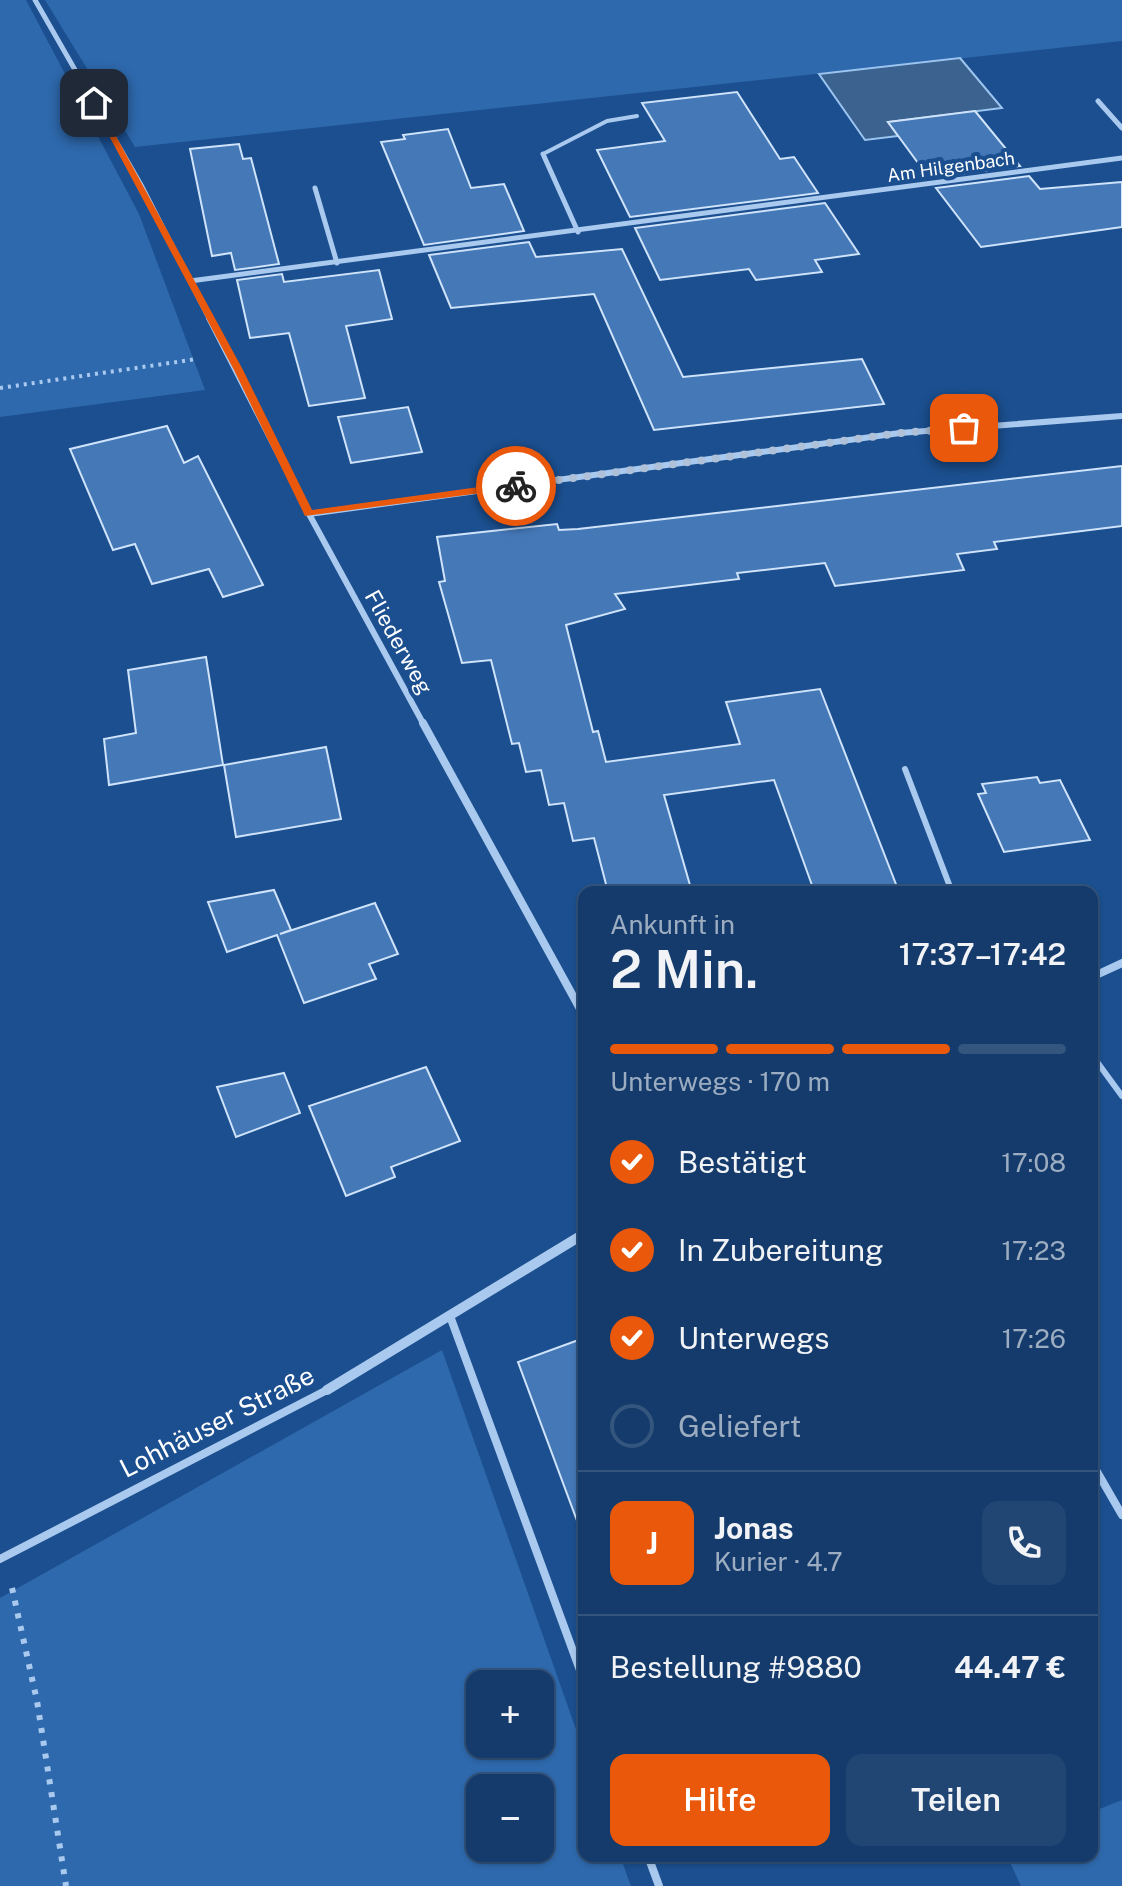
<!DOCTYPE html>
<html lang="de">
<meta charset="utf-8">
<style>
:root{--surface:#143b6b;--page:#214673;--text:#f1f3f6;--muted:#9dadc1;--line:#33557e;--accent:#ea580c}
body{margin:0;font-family:"Public Sans",sans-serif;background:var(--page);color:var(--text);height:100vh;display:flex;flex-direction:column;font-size:30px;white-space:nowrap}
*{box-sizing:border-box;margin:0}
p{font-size:26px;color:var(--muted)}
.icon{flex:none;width:44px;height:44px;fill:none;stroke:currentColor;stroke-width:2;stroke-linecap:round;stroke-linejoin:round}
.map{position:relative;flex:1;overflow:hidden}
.details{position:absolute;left:578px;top:886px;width:520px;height:976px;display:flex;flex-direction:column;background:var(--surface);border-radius:16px;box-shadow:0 2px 6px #0004,0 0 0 2px var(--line)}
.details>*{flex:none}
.tools{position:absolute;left:466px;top:1670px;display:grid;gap:16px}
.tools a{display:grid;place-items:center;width:88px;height:88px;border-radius:16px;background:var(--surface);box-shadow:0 2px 6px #0004,0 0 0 2px var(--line);font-size:40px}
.pin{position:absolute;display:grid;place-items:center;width:68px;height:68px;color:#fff;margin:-34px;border-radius:16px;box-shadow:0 4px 12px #0006}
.courier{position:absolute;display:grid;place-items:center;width:80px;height:80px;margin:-40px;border:6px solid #ea580c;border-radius:50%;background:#fff;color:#222;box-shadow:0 2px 10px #0007}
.head em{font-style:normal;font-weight:600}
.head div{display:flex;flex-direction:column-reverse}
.head{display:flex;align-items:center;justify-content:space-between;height:136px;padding:0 32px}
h1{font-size:52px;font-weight:600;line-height:60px}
.bar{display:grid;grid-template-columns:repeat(4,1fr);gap:12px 8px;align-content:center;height:96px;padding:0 32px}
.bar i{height:10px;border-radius:6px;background:var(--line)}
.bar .current{background:var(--accent)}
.bar p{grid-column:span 4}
.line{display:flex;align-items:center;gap:20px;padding:0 32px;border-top:2px solid var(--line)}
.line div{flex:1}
.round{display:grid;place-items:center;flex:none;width:84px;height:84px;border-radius:16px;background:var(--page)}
ol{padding:0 32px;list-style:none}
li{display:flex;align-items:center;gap:24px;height:88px}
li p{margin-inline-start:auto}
li .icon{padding:8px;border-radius:50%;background:var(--accent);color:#fff;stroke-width:4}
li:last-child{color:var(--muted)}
li i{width:44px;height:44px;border:4px solid var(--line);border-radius:50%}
.action{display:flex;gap:16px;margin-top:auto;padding:16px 32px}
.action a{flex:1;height:92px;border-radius:16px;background:var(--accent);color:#fff;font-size:32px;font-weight:600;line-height:92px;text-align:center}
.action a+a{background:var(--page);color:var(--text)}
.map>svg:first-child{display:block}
.green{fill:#2e69ad;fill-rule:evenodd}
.water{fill:#3c6290;stroke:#9cc4f0;stroke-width:2}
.building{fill:#4478b7;stroke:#cfe3fa;stroke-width:2}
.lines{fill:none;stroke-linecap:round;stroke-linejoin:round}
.path-far1{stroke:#a9c9ee;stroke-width:4;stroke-dasharray:3 5;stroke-linecap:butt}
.path{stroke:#a9c9ee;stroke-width:6;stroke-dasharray:5 8;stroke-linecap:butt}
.lane-far2{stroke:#a9c9ee;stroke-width:4}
.lane-far1{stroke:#a9c9ee;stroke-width:6}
.lane{stroke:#a9c9ee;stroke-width:8}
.street-far3{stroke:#a9c9ee;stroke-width:5}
.street-far2{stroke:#a9c9ee;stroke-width:6}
.street-far1{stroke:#a9c9ee;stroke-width:8}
.street{stroke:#a9c9ee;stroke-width:10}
.route{fill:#ea580c}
.done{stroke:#afc1d8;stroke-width:8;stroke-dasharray:0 14.4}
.labels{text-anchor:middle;stroke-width:8;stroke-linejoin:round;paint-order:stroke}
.far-street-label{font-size:18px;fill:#fff;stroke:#1b4f8f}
.street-label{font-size:22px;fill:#fff;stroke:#1b4f8f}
.near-street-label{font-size:26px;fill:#fff;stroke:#1b4f8f}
</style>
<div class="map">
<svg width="1122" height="1886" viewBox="0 0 1122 1886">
<rect width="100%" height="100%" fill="#1b4f8f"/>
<g class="green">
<path d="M0 0H26L139 214 205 390 0 417Z"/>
<path d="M45 0H1122V41L135 147Z"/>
<path d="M442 1350 584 1752V1856H620L631 1886H0V1598ZM480 1684H540V1744H480ZM480 1788H540V1848H480Z"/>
<path d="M1122 1800V1886H1021L1007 1856H1092V1812Z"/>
</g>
<path class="water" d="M960 58 1002 108 888 122 898 136 865 140 819 74Z"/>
<g class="building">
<path d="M737 92 780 159 794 157 818 193 630 217 597 150 665 141 642 103Z"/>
<path d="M975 111 1020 166 929 178 888 122Z"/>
<path d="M448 129 471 188 504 184 524 231 424 245 381 142 405 139 403 135Z"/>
<path d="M239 144 243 159 251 158 279 264 235 270 231 253 212 256 190 149Z"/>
<path d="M1029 176 1040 189 1122 182V227L981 247 936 188Z"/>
<path d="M825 203 859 254 815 260 822 272 756 280 749 269 660 280 635 228Z"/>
<path d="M529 242 536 257 622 249 683 377 862 359 884 404 654 430 594 294 451 308 429 255Z"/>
<path d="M379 270 392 319 346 326 365 398 309 406 289 333 250 338 237 280 282 274 284 282Z"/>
<path d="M408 407 422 452 351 463 338 417Z"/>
<path d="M167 426 184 463 198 456 263 585 223 597 209 569 152 584 135 544 113 550 70 449Z"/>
<path d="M1122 466V526L994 542 997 549 957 554 964 570 835 586 825 563 737 573 739 579 615 594 625 609 566 625 593 732 598 731 606 762 740 744 726 702 820 689 899 892H820L819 887 813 888 774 780 664 795 692 892H608L594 838 573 841 564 803 549 805 541 770 526 772 519 743 512 744 491 660 462 663 439 582 445 581 437 537 557 524 559 530 578 529Z"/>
<path d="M206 657 223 765 109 785 104 739 136 733 128 670Z"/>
<path d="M326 747 341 819 236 837 224 765Z"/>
<path d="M1037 777 1040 783 1060 780 1090 840 1004 852 978 794 986 793 982 784Z"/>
<path d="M274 890 291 930 280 934 375 903 398 954 369 964 376 979 304 1003 277 935 227 952 208 902Z"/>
<path d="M426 1067 460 1141 391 1167 395 1177 346 1196 309 1106Z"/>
<path d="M284 1073 300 1113 236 1137 217 1087Z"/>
<path d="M584 1338V1526H579L518 1362Z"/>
</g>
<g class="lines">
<path class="path-far1" d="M0 388 197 359"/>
<path class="path" d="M12 1588 37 1701 66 1886"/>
<path class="lane-far2" d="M543 154 607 121 637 116"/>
<g class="lane-far1">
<path d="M905 769 952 892"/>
<path d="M1092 1055 1122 1096"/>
</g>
<g class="lane">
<path d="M450 1316 584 1681"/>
<path d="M1092 1463 1122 1515"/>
<path d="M0 1559 327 1390"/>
<path d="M648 1856 659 1886"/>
</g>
<g class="street-far3">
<path d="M35 0 141 185 210 320"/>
<path d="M1098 101 1122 128"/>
<path d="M543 154 578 232"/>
<path d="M315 188 337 263"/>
<path d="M190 281 1122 158"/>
</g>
<g class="street-far2">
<path d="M209 318 309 514 424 725"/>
<path d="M309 514 900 433 1122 416"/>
</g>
<g class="street-far1">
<path d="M423 723 584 1016"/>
<path d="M1092 977 1122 963"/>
<path d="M579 1237 584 1234"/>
</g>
<path class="street" d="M327 1390 582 1235"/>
</g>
<path class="route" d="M91 102 98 103 243 370 312 510 516 482 520 488 305 516 234 370Z"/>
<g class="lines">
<path class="done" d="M516 486 900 433 964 428"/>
</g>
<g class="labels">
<g class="far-street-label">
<text transform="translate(951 167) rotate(-8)" y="6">Am Hilgenbach</text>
</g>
<g class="street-label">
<text transform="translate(399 642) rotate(61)" y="8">Fliederweg</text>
</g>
<g class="near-street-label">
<text transform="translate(217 1422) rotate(-27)" y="9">Lohhäuser Straße</text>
</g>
</g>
</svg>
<div class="tools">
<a>+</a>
<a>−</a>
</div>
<div class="pin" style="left:964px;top:428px;background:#ea580c"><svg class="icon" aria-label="bag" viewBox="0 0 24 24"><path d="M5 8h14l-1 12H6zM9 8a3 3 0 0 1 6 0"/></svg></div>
<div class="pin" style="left:94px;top:103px;background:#1f2937"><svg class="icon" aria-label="home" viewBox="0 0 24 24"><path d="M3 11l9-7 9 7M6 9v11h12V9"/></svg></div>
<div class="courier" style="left:516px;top:486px"><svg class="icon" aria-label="bike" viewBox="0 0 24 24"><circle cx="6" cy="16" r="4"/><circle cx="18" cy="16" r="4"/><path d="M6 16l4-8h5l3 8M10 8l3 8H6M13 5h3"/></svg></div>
<section class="details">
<div class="head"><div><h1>2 Min.</h1><p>Ankunft in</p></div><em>17:37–17:42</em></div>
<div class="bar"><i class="current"></i><i class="current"></i><i class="current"></i><i></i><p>Unterwegs · 170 m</p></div>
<ol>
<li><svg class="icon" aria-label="check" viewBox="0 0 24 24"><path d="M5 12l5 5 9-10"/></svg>Bestätigt<p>17:08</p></li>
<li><svg class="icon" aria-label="check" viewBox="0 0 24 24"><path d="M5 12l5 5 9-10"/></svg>In Zubereitung<p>17:23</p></li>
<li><svg class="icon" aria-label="check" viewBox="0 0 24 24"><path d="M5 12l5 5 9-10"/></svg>Unterwegs<p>17:26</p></li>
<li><i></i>Geliefert</li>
</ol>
<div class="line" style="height:144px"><b class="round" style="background:var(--accent);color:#fff">J</b><div><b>Jonas</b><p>Kurier · 4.7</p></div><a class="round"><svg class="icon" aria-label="phone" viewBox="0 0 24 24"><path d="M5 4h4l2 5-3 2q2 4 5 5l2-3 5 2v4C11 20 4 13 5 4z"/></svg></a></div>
<div class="line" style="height:104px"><div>Bestellung #9880</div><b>44.47 €</b></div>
<div class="action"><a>Hilfe</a><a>Teilen</a></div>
</section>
</div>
